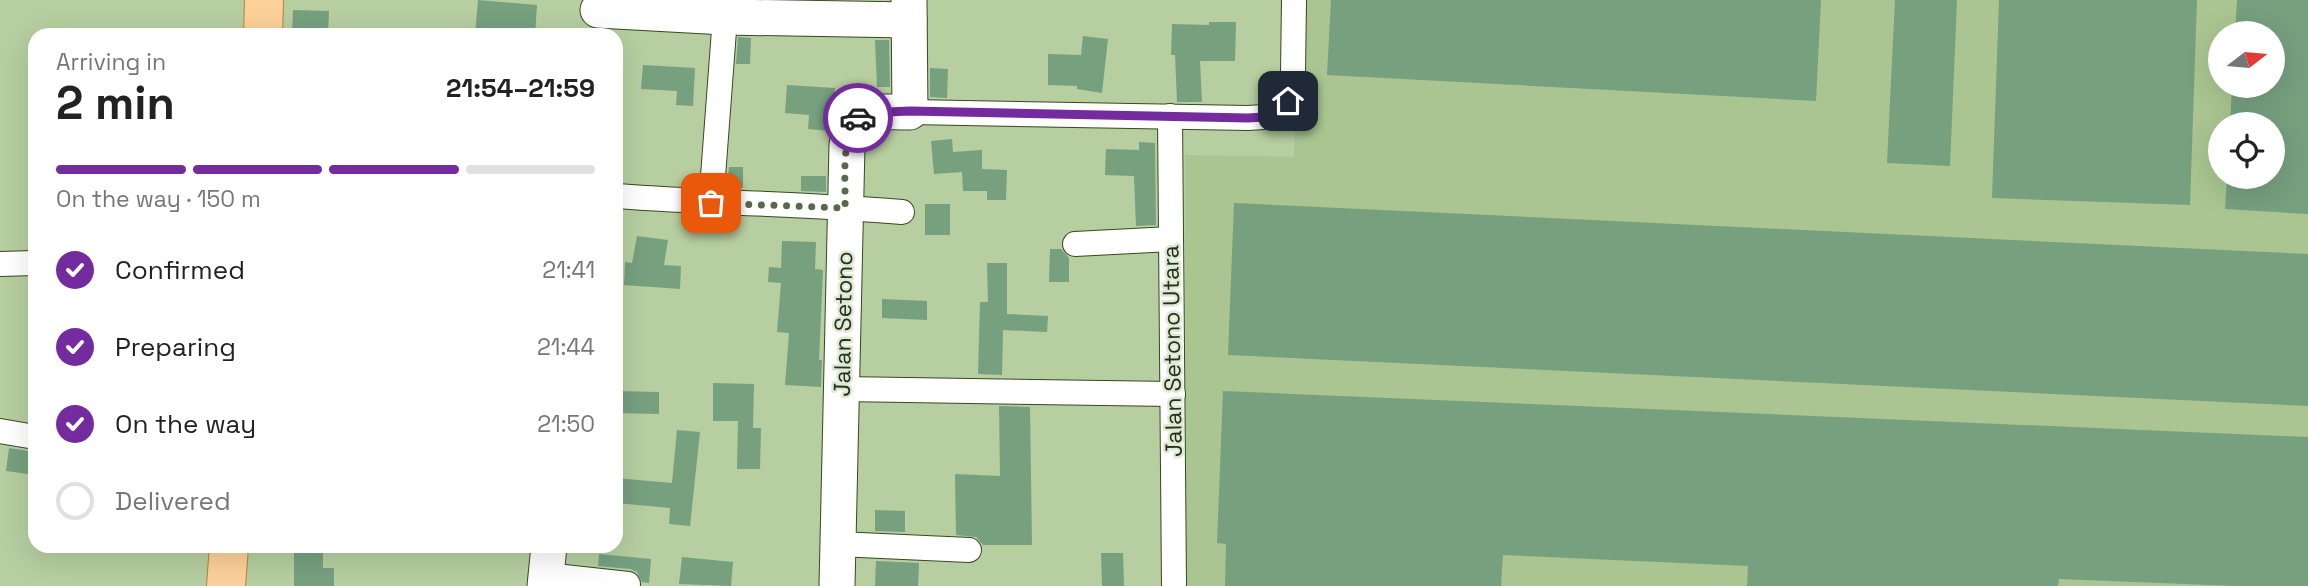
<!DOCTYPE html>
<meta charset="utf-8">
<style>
:root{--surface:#fff;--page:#f6f6f6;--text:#222;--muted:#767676;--line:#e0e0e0;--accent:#742b9e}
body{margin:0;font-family:"Space Grotesk",sans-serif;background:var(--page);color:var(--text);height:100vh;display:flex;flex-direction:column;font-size:26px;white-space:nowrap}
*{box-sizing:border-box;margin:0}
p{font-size:23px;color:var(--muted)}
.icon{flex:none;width:38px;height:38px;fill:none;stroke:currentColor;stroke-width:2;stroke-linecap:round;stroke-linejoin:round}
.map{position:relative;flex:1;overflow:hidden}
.side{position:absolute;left:28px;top:28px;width:595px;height:525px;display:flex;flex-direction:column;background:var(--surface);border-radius:21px;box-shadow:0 7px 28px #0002}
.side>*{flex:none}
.needle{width:46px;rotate:74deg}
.buttons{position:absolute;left:2208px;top:21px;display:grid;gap:14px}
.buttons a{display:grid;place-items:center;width:77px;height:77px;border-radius:50%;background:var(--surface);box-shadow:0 7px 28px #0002;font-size:35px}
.pin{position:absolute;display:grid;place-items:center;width:60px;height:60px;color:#fff;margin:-30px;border-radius:14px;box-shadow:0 4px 10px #0006}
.courier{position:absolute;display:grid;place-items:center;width:70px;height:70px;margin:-35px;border:5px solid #742b9e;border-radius:50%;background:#fff;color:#222;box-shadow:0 2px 9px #0007}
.overview em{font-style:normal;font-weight:700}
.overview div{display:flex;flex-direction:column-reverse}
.overview{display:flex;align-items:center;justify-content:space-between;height:119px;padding:0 28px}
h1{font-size:46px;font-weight:700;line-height:52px}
.bar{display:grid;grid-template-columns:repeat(4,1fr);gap:10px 7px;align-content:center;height:84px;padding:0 28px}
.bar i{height:9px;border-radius:5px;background:var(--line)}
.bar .current{background:var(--accent)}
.bar p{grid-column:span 4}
ol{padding:0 28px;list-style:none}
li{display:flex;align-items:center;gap:21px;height:77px}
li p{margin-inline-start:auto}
li .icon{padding:7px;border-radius:50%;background:var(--accent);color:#fff;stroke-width:4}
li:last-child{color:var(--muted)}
li i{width:38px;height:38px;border:4px solid var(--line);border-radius:50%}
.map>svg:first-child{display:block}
.built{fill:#aac591;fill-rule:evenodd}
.building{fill:#77a07f}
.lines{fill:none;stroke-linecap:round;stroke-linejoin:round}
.street-casing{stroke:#364920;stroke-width:26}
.secondary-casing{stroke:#364920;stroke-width:37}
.primary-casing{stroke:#af8342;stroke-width:40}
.street{stroke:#fff;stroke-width:24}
.secondary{stroke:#fff;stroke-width:35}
.primary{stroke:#fbd099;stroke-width:38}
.done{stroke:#59674c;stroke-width:7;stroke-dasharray:0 12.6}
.route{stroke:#742b9e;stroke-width:9}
.labels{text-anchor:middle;stroke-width:5;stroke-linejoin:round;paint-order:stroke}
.street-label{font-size:23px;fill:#27301e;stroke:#deead3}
</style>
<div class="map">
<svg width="2308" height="586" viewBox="0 0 2308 586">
<rect width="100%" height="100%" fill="#b6cea0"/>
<path class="built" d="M1302 0H2308V586H1186L1185 155 1294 157ZM2221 33H2273V86H2221ZM2221 124H2273V177H2221Z"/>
<g class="building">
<path d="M478 0 537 5 535 35H475Z"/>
<path d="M1331 0H1821L1816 101 1327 75Z"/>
<path d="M1895 0H1957L1950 166 1887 163Z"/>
<path d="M1999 0H2197L2190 205 1992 198Z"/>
<path d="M2237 0H2308V214L2225 209 2227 177H2273V124H2230L2232 86H2273V33H2235Z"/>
<path d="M293 10 329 11 328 35H292Z"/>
<path d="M1209 22H1236L1235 61H1200L1202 102H1177L1175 55H1171L1172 24 1209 25Z"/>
<path d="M1083 36 1108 39 1102 93 1077 89V86L1048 85V54L1081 55Z"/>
<path d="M738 37 751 38 750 64H736Z"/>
<path d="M875 40H889L890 87H877Z"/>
<path d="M643 65 695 68 693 106 676 105 677 91 641 89Z"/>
<path d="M930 68 948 69 947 98 930 97Z"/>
<path d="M787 85 835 88 833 119 829 131 808 129 809 115 785 113Z"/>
<path d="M952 139 953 152 982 150V169L1007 170 1006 200H987V191H963L962 172 934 174 931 141Z"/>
<path d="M1139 142 1155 143 1156 225 1136 226 1134 176 1105 175 1106 149 1139 150Z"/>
<path d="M729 167H743V188L727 187Z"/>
<path d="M801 176H826V192L801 191Z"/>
<path d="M1234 203 2308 254V406L1228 355Z"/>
<rect x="925" y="204" width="25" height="31"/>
<path d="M637 236 668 240 664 265 681 266 680 289 624 285 625 262 632 263Z"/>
<path d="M782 241 816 242 815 269 823 270 819 360H822L821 387 785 385 789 333 777 332 781 283 768 282 769 267 781 268Z"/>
<path d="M1050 249H1061L1069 258V282H1049Z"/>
<path d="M987 263H1007V314L1048 316 1047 332 1003 330 1002 375 978 374 980 302H988Z"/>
<path d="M882 299 927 301V320L882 318Z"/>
<path d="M713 383 754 384 753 428H761L760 469H737L738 421H713Z"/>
<path d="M616 391 659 392V414L616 413Z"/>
<path d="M1223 391 2308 437V586H2236L2059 579 2058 586H1747L1748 566 1503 555 1501 586H1225L1226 544 1217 543Z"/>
<path d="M999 406 1030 407 1032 545H983L976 537 956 535 955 474 1000 476Z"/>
<path d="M677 430 700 432 690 526 669 524 670 508 616 503V478L672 483Z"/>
<path d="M9 448 35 452V475L6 471Z"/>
<path d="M875 510 905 511V532L875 531Z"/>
<path d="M294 546H323V568H334V586H294Z"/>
<path d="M1101 553H1123L1124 586H1102Z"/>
<path d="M599 554 651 559 649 583 642 582 637 572 630 569 598 566Z"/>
<path d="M682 557 733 562 731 586 679 584Z"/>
<path d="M876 561 919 563 918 586H875Z"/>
</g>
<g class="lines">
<g class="street-casing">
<g id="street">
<path d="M910 112 1248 118 1279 116 1288 101 1293 73 1294 0"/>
<path d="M1170 116 1174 586"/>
<path d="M616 196C711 203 807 204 902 212"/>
<path d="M711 203 725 17"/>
<path d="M1075 244 1171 239"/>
<path d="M0 264 35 263"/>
<path d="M842 389 1173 394"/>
<path d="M0 431 35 437"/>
<path d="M838 544 969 550"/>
<path d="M546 575 628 584"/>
</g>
</g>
<g class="secondary-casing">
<g id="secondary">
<path d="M598 10 725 17 909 20"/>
<path d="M545 586 549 546"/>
<path d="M837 586 847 145C849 136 850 124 858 118 868 110 897 112 910 112L909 0"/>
</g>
</g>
<g class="primary-casing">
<g id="primary">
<path d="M263 35 264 0"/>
<path d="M226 586 229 546"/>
</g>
</g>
<use href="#street" class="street"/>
<use href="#secondary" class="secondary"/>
<use href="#primary" class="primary"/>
</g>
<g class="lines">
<path class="done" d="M711 203 845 208C846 180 840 140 858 118"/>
<path class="route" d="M858 118 888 112 910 111 1248 118 1279 116 1288 101"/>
</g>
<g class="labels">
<g class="street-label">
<text transform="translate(843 324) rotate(-89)" y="8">Jalan Setono</text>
<text transform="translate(1172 351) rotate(-91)" y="8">Jalan Setono Utara</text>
</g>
</g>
</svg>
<div class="buttons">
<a><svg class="needle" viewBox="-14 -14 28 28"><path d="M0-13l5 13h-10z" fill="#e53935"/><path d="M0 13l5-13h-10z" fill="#767676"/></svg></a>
<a><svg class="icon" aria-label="locate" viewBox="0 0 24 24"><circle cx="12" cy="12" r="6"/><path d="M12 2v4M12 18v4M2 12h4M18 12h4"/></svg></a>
</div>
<div class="pin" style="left:711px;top:203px;background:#ea580c"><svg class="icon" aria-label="bag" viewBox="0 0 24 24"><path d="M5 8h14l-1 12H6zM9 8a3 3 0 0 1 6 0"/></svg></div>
<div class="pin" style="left:1288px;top:101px;background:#1f2937"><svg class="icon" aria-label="home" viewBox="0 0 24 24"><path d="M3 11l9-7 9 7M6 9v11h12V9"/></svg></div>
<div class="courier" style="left:858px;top:118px"><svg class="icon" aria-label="car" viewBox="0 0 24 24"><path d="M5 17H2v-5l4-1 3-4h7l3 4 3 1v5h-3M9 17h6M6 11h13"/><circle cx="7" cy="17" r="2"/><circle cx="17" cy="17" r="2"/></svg></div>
<section class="side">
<div class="overview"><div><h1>2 min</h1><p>Arriving in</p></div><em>21:54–21:59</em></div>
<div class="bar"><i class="current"></i><i class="current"></i><i class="current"></i><i></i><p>On the way · 150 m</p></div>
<ol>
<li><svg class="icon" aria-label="check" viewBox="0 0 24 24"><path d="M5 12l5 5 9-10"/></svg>Confirmed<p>21:41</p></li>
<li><svg class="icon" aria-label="check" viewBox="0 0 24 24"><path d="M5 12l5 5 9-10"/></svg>Preparing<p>21:44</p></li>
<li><svg class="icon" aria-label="check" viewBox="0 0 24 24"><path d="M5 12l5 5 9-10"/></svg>On the way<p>21:50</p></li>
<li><i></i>Delivered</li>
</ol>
</section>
</div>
